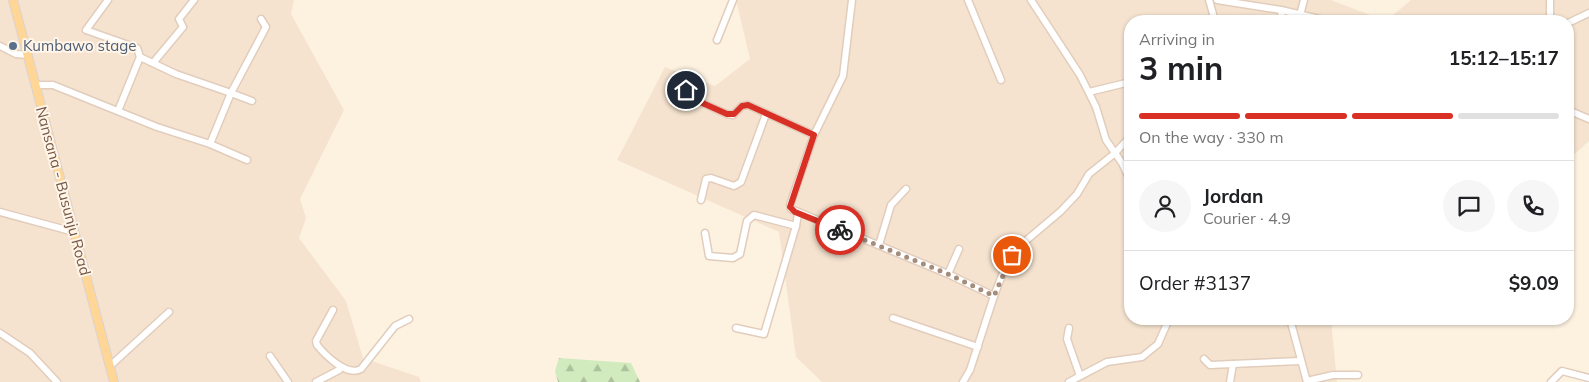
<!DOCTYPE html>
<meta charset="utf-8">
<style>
:root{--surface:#fff;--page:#f6f6f6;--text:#202124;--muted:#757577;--line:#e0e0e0;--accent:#d93025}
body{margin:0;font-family:Mulish,sans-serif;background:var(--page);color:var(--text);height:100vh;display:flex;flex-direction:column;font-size:19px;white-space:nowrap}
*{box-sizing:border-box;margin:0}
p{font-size:16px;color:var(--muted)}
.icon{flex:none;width:28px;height:28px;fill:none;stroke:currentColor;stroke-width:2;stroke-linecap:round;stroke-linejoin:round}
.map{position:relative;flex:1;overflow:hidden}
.sheet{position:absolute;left:1124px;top:15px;width:450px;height:310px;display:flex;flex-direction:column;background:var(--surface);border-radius:20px;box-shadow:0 1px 4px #0004}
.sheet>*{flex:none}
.pin{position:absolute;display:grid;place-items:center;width:42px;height:42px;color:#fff;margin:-21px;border:2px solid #fff;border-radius:50%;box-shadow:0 1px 5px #0007}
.courier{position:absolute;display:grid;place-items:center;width:50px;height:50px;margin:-25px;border:4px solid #d93025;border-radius:50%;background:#fff;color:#222;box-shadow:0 1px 6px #0007}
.overview em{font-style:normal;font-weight:700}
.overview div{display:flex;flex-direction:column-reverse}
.overview{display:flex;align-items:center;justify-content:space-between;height:85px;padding:0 15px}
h1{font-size:32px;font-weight:700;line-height:38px}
.bar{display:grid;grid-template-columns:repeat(4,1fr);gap:8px 5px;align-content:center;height:60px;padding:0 15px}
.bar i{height:6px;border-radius:4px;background:var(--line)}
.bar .active{background:var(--accent)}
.bar p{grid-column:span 4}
.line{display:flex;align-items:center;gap:12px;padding:0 15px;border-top:1px solid var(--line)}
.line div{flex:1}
.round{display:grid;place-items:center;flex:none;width:52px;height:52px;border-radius:26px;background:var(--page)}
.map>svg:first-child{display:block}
.residential{fill:#f5e3cf}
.forest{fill:url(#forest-firs)}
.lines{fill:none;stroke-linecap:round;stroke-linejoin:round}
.minor-casing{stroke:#e2cdbc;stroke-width:9}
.major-casing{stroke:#dbd3cf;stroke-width:10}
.minor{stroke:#fff;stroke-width:6}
.major{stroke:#ffd696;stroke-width:8}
.done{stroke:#a58d7d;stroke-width:5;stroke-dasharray:0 9}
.route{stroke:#d93025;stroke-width:6}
.service-dot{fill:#5c6f8a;stroke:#fff5e8;stroke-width:2}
.labels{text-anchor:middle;stroke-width:4;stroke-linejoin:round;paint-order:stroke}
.service-label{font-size:15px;fill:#4e5e75;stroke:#fff5e8;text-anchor:start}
.street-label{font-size:15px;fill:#755747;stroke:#fff5e8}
</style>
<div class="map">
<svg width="1589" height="382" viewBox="0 0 1589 382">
<defs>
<pattern id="forest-firs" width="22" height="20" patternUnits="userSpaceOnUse" patternTransform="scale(1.25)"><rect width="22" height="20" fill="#d1ebbf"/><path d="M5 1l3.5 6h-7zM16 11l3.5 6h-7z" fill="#aec19d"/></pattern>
</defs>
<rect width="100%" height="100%" fill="#fdf2e0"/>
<g class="residential">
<path d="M0 0H294L291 14 344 110 300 199 306 218 299 238 346 301 363 358 419 377 421 382H0Z"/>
<path d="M736 0H1331L1386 21 1411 0H1589V141L1568 160V21H1130V319H1331L1337 382H822L796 357 779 232 617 160 665 67 715 86 750 59Z"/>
</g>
<path class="forest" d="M559 358 631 363 640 382H558L555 371Z"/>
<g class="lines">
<g class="minor-casing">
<g id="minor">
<path d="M108 0 86 30 137 48 140 57"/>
<path d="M852 0 843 76 814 135 790 205 791 209 948 274 994 296"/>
<path d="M968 0 1001 80"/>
<path d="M1031 0 1080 75 1096 107 1106 140 1122 163 1130 180"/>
<path d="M1209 0 1215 21"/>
<path d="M1217 0 1281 10 1328 21"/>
<path d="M1550 0V21"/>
<path d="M1281 10 1282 21"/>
<path d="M1300 15 1304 0"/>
<path d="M1568 23 1589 13"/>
<path d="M717 40 733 0"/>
<path d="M0 46 16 54 28 55"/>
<path d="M153 63 183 27 179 19 194 0"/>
<path d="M677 76 689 78 686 92 689 97 727 114 733 115 742 106 748 105 814 135"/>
<path d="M35 85H53L157 127 210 144 247 160"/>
<path d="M1089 92 1130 82"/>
<path d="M1568 110 1589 119"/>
<path d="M118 111 140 57 176 74 231 93 266 27 261 19"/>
<path d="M210 144 231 93 252 101"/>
<path d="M701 200 706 179 711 178 734 186 741 182 766 114"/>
<path d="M0 212 74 232"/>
<path d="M705 233 709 256 733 258 740 254 747 221 754 215 796 226"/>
<path d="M879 245 891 205 906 189"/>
<path d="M948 274 959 249"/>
<path d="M333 310 316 341 317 345C325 355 347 377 361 369L395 326 409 319"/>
<path d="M893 318 978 347"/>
<path d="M1290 319 1307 382"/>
<path d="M736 328 764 334 796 226 798 214 796 212"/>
<path d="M1069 328 1067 339 1080 376"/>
<path d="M0 333 30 353 57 382"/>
<path d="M270 356 288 382"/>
<path d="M1204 359 1210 365 1300 361"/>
<path d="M110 366 169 312"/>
<path d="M1307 381 1333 375H1358"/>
<path d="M316 382 339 370 340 367"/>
<path d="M963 382 970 370 994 296 1006 265 1015 250 1061 211 1077 194 1089 174 1114 154 1130 137"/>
<path d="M1069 382 1107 362 1142 357 1158 344 1169 319"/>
<path d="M1230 382 1233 364"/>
<path d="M1551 382 1562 371 1589 378"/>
</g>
</g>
<g class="major-casing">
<path id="major" d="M13 0 114 382"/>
</g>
<use href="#minor" class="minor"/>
<use href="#major" class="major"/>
</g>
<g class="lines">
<path class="done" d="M840 230 948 274 994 296 1012 255"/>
<path class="route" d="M686 90 689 97 727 114H734L742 106 748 105 814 135 790 207 795 212 840 230"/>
</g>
<circle class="service-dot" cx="13" cy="46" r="5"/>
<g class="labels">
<g class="service-label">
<text x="23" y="51">Kumbawo stage</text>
</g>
<g class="street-label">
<text transform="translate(63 191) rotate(75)" y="5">Nansana - Busunju Road</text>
</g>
</g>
</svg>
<div class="pin" style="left:1012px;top:255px;background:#ea580c"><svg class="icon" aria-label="bag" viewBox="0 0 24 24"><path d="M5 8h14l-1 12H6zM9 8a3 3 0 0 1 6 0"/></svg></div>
<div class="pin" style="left:686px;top:90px;background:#1f2937"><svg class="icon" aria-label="home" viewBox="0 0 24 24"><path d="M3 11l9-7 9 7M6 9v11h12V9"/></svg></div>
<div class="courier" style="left:840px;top:230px"><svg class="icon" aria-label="bike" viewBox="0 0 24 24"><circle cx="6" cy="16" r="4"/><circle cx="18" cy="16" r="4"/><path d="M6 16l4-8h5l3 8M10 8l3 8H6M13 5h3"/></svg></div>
<section class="sheet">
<div class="overview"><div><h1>3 min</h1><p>Arriving in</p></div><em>15:12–15:17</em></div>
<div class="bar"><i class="active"></i><i class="active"></i><i class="active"></i><i></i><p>On the way · 330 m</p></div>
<div class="line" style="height:90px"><a class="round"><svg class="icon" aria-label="person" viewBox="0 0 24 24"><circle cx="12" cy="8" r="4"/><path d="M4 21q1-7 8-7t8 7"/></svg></a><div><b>Jordan</b><p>Courier · 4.9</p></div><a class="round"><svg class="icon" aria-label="chat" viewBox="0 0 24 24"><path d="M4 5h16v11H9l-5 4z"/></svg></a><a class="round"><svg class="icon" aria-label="phone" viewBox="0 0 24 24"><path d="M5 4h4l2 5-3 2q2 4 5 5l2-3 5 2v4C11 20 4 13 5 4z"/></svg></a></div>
<div class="line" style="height:65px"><div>Order #3137</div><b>$9.09</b></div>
</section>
</div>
